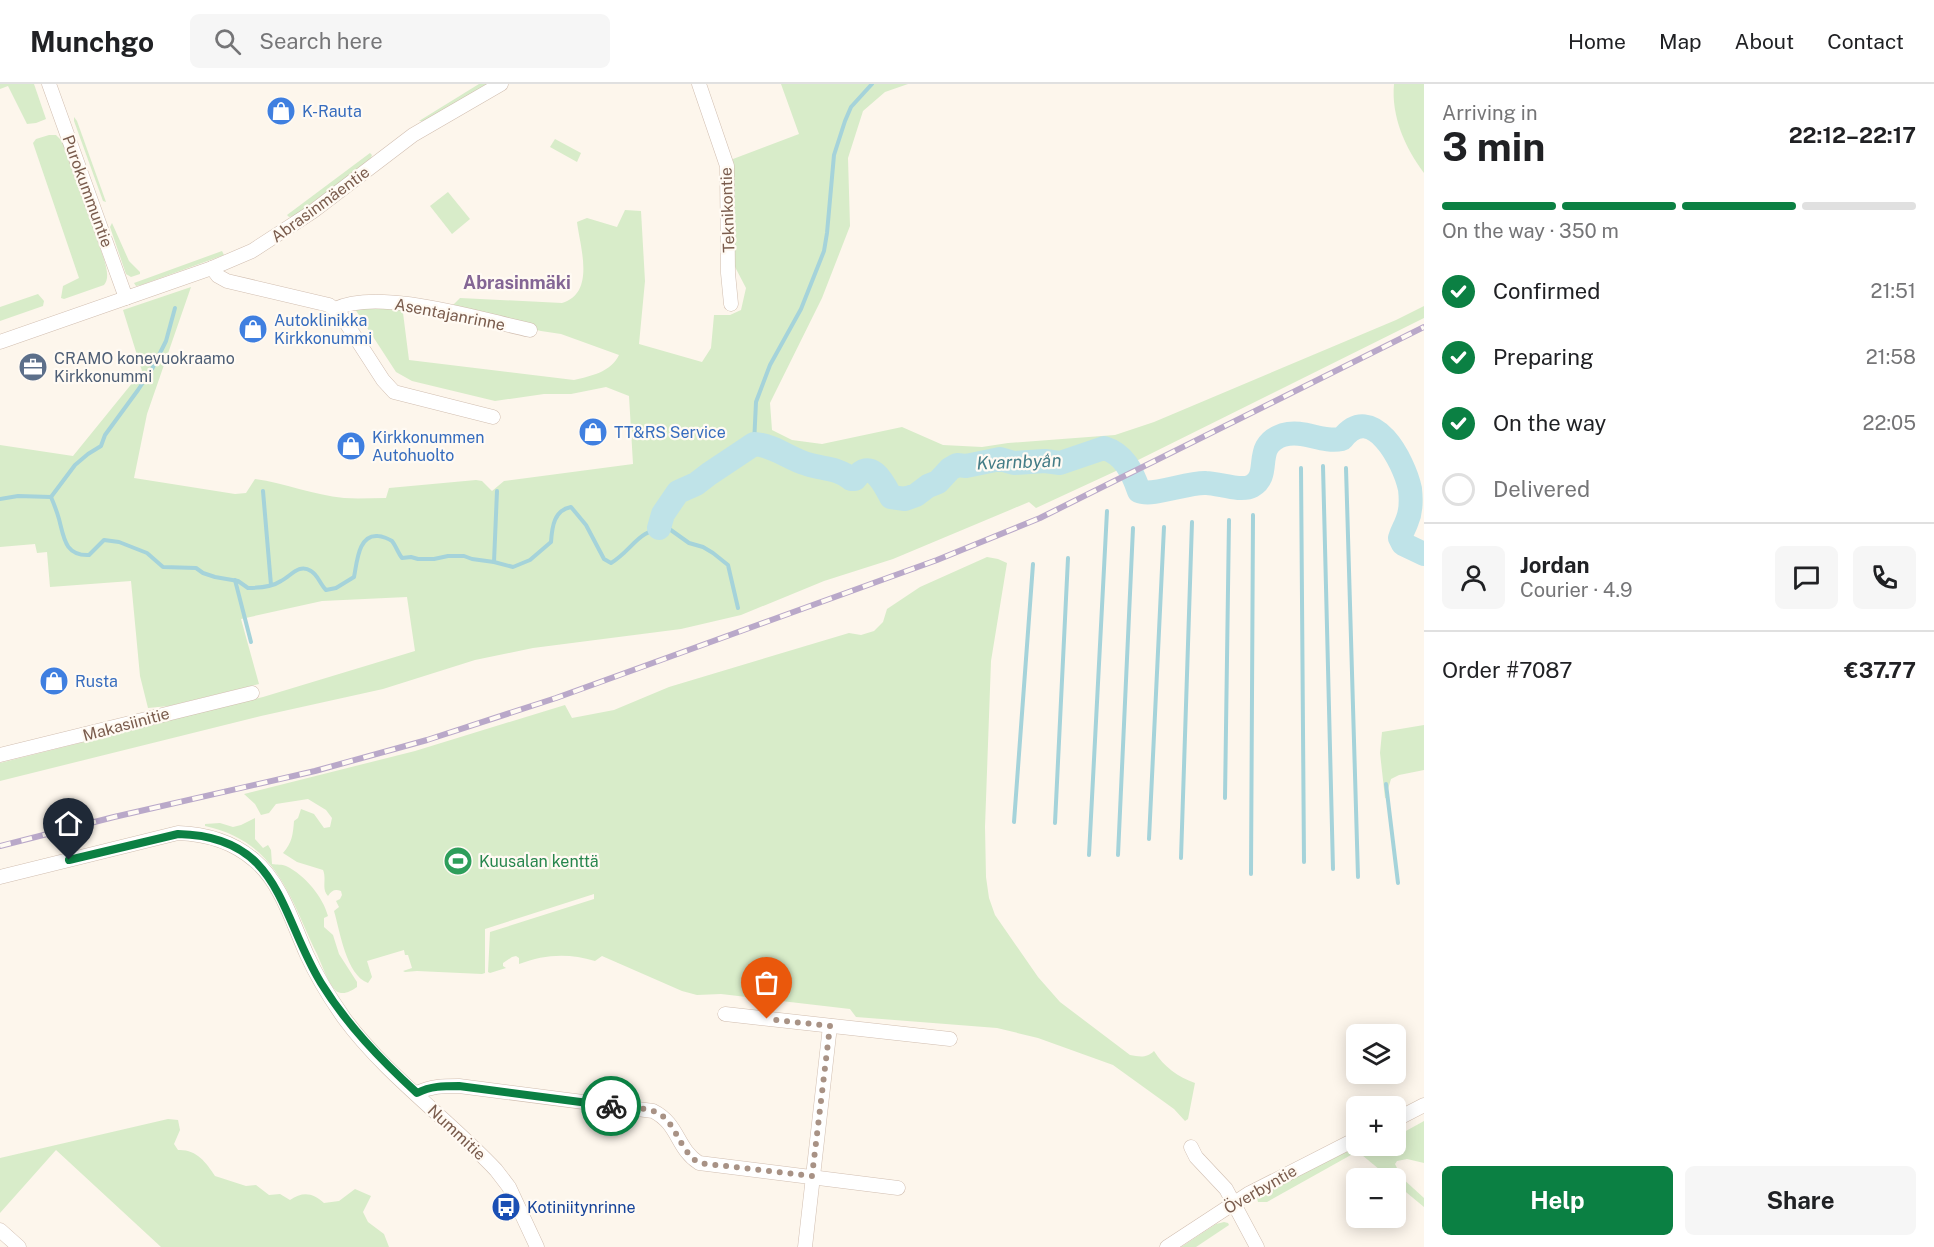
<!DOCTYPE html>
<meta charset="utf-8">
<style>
:root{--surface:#fff;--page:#f6f6f6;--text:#202124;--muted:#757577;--line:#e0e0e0;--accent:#0b8043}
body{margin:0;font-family:"Public Sans",sans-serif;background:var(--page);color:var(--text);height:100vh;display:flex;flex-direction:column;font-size:22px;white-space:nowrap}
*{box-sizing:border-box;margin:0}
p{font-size:20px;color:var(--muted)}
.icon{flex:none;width:33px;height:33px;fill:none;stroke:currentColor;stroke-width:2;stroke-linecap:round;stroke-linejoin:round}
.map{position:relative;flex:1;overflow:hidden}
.panel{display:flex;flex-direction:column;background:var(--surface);width:510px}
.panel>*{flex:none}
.fabs{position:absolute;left:1346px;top:940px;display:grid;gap:12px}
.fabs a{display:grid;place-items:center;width:60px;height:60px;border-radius:9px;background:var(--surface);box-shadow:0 3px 15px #0003;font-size:30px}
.pin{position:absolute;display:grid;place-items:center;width:51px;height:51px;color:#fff;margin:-62px -26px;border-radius:50% 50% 50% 0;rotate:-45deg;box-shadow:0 0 6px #0007}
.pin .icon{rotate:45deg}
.courier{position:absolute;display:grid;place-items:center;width:60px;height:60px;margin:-30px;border:4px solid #0b8043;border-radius:50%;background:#fff;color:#222;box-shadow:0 2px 8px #0007}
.overview em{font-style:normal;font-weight:700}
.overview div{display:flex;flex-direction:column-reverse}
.overview{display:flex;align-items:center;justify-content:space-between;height:102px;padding:0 18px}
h1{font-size:39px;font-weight:700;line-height:45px}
.bar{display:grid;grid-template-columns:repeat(4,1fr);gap:9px 6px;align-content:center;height:72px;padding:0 18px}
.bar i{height:8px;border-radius:4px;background:var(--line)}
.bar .selected{background:var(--accent)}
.bar p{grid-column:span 4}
.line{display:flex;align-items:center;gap:15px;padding:0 18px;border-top:2px solid var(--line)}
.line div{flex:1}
.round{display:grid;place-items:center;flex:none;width:63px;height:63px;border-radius:9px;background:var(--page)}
ol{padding:0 18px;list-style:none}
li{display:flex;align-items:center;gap:18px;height:66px}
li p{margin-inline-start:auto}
li .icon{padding:6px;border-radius:50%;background:var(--accent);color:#fff;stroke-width:4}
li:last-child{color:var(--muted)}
li i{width:33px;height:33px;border:3px solid var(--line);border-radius:50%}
.primary-button{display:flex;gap:12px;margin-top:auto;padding:12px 18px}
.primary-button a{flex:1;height:69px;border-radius:9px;background:var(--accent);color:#fff;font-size:24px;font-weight:700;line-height:69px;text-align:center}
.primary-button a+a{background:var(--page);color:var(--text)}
header{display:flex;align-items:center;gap:36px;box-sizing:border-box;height:84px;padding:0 30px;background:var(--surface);border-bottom:2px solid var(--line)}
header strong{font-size:28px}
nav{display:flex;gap:33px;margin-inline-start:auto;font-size:21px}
.search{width:420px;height:54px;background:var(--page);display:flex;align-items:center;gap:15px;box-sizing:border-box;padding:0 21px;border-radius:9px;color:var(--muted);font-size:22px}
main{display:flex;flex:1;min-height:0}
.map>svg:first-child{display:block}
.green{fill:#d8ecc9}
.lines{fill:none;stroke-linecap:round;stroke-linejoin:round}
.stream{stroke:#a5d3da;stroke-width:4}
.river{stroke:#bfe3e8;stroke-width:24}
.minor-casing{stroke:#d1beb0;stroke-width:15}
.minor{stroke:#fff;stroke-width:14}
.rail-casing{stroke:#b9a8c9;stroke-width:6}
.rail{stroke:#fffaf3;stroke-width:4;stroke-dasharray:11;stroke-linecap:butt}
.done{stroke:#a89285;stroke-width:6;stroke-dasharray:0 10.8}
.route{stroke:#0b8043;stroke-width:8}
.labels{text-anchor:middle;stroke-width:4.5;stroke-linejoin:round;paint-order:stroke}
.shop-label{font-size:16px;fill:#366cbe;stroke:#fffaf3;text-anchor:start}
.street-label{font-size:16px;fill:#7a5c4d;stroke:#fffaf3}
.service-label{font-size:16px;fill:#4e5e75;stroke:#fffaf3;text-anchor:start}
.leisure-label{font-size:16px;fill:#27864d;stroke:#fffaf3;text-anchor:start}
.transit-label{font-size:16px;fill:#164399;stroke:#fffaf3;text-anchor:start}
.neighbourhood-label{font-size:18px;font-weight:bold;fill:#846695;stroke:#fffaf3}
.water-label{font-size:18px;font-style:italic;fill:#437c86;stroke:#fffaf3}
</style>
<header>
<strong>Munchgo</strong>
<div class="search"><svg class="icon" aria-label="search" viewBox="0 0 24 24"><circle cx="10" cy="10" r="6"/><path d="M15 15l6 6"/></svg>Search here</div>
<nav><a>Home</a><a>Map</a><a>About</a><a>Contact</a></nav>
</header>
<main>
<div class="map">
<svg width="1424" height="1163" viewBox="0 0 1424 1163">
<rect width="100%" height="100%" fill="#fdf6ec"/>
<g class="green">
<path d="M0 0H34L46 35 36 39 27 40 8 2 0 5Z"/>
<path d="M479 0H490L426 38 419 37Z"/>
<path d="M781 0H908L885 8 863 27 848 74 850 142 822 214 770 319 772 346 792 356 822 360 902 343 943 361 982 363 1008 359 1115 351 1154 338 1396 236 1424 222V234L1116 387 1036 424 1029 418 893 475 824 497 741 531 681 545 533 564 475 576 383 605 261 632 0 697V679L263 613 415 567 407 513 322 517 241 535 259 600 169 622 148 624 140 592 131 497 50 503 47 468 37 469 35 460 0 463V361L73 372 142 287 123 226 191 203 147 330 134 394 235 410 246 409 255 395C285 399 313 411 344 414 358 415 372 414 386 414L389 404 476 396 482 397 492 407 504 397 633 380 629 312 606 303 571 310H544L495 317 412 297 396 288 355 225 402 221 409 276 574 296C591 292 611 288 619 271L561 250 541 247 459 227 453 221 460 214 562 219C596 209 580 163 577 138L587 134 617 143 625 126 641 127 645 197 639 260 702 278 711 264 714 231H730L741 226 746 204 734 181 733 75 799 50Z"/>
<path d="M1394 0H1424V89C1405 64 1391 32 1394 0Z"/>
<path d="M74 33 77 37 106 118 103 117 74 37Z"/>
<path d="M49 51H56L62 57 104 175C106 183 110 194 104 201L64 215 61 214 63 202 79 194 33 59 36 55Z"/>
<path d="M555 55 581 69 577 78 550 63Z"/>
<path d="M370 69 372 71 370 76 294 132 289 133 287 131Z"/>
<path d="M448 108 470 135 452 150 430 122Z"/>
<path d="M112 139 129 177 140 188V190L131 193 126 190 110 143Z"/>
<path d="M222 167 224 171 141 201 136 202 134 199Z"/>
<path d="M38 210 44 217 43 222 0 237V223Z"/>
<path d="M987 473 998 475 1007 479 991 577 985 743 986 793 989 814 995 831 1038 893 1060 918 1130 971C1140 973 1147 974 1154 967 1164 983 1178 993 1195 999L1188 1035 1185 1037 1174 1025 1113 981 1038 954 997 944 856 933 850 925 721 910 697 911 682 907 602 872 595 877C569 869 545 870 519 880V874L516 872 512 873 503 879V882L506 884 490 889 488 888 490 848 594 815V810L485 845V889L482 890 417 887 405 888 403 887 412 884 408 871H405L404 866 367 877 372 893 368 899C346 891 340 847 334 827L339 823 336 817 340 815 342 811 341 807C335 805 332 806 328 812 321 805 327 795 323 786L297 778 283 769C292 759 293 750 294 737L298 734 301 725 314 730 324 744 330 743 332 734 326 726 308 715 276 720 269 729 261 731 255 720 244 710 415 667 565 621 572 634 614 626 669 603 849 549 861 551 874 547 883 538 887 525 920 503Z"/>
<path d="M1424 641V686L1399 691 1391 695 1388 705V715L1385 714 1380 669 1382 648Z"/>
<path d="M255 734V755L263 764 268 761 271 766 272 780C277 781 282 780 286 782 305 791 323 813 328 832L324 834V843L333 851 339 870 357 898V903C351 907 343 912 336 907 328 899 322 881 317 870 289 812 277 758 205 742V740L220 739 233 743 241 741Z"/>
<path d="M168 1035 178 1036 180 1046 174 1060 178 1066C196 1065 206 1078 215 1092L246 1102 256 1101 269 1111 280 1110 290 1116C303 1107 313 1109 324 1119L339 1117 355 1105 371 1112 363 1128 368 1138 384 1150 389 1163H161L56 1066 0 1129V1074Z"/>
<path d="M1424 1037V1079L1407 1075 1397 1077 1395 1080 1402 1094 1424 1114V1123L1395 1099V1095H1391L1362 1071 1378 1062H1395V1053Z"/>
<path d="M1356 1062H1367L1267 1118H1258L1257 1114 1293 1092Z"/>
<path d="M1224 1138 1228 1139 1229 1141 1196 1163H1181L1216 1140Z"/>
</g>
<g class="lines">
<g class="stream">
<path d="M754 360 756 318 770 281 801 225 824 167 827 149 834 71 845 37 851 23 872 0"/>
<path d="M1323 382 1333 785"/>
<path d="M1301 384 1304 778"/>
<path d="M1346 384 1358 793"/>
<path d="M263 407 271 501"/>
<path d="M51 413 75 381 88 370 101 362 105 351 138 306 152 285 166 257 175 224"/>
<path d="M0 415 18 412 51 413C54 420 57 428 59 435 64 454 65 472 89 471L104 456 119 458 147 469 163 483 196 484 203 489 215 493 238 497 248 504C259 504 272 503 281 497 291 492 299 479 311 487 318 491 320 500 326 506L336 504 354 493C357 479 358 450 378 452 382 452 389 455 392 457 396 462 398 469 402 474L411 473 418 475H434L448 472H464L472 475 494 478 513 483 530 476 551 458C552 443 554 426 571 423L586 441 604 475 611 479C634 465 637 445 668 444L689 459 703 463 713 469 728 481 738 524"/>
<path d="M494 478 497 407"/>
<path d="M235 496 251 558"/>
<path d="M1386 700 1398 799"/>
<path d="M1225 714 1229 436"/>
<path d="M1014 738 1033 480"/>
<path d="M1055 739 1068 474"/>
<path d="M1149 755 1164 443"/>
<path d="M1089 771 1107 427"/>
<path d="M1118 771 1133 444"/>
<path d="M1181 774 1192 438"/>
<path d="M1251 790 1253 431"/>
</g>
<path class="river" d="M659 444 663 430 678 408 696 400 709 390 754 360C774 361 789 375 807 380 822 385 839 384 851 395H855C871 372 884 400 891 413L905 415 916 411 928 402 938 398 950 385 957 381 966 382 1000 375 1014 379 1045 377 1060 379 1104 364C1124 370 1132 387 1139 407 1152 413 1188 398 1206 399 1218 399 1241 408 1252 402 1273 390 1251 362 1283 351 1304 345 1321 359 1342 355 1372 316 1404 377 1410 405 1411 414 1411 428 1407 437 1405 443 1402 447 1400 454L1403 460 1424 470"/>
<g class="minor-casing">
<g id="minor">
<path d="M49 0 126 214"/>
<path d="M699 0 727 82 728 189 731 220"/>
<path d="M212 184 218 192 227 197 329 221 341 231 383 296 394 308 493 333"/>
<path d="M335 225C379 203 482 236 530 246"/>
<path d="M0 258 212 184 252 167 312 128 413 51 501 0"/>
<path d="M0 671 252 609"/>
<path d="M0 793 178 749C206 750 232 757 254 776 281 798 293 840 307 871 317 893 330 914 344 934 385 990 448 1035 496 1086L509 1103 537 1163"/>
<path d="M725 930 950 955"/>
<path d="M417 1009C431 1002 443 1002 459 1002L653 1027C679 1040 676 1064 699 1079L898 1104"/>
<path d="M1395 1036 1424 1021"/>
<path d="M1191 1063 1196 1073 1226 1105 1257 1163"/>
<path d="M0 1146 19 1163"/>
<path d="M805 1163 830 942"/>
<path d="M1167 1163 1248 1110 1356 1055"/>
</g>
</g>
<use href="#minor" class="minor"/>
<g class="rail-casing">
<path id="rail" d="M0 762 114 733 315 687 427 656 556 614 937 476 1040 434 1424 243"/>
</g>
<use href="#rail" class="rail"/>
</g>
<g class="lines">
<path class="done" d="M611 1022C624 1023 640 1023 653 1027 676 1034 677 1065 699 1079L812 1092 830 942 767 935"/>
<path class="route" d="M69 776 178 750C281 752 279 830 321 899 347 941 381 976 417 1009 431 1002 443 1002 459 1002L611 1022"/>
</g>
<defs>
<g id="shop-disc" transform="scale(1.5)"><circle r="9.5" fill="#3f7fe0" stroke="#fffaf3"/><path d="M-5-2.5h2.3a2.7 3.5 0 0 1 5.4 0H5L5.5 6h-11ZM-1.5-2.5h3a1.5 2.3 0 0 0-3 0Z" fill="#fff"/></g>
<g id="office-disc" transform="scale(1.5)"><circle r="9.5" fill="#5c6f8a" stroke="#fffaf3"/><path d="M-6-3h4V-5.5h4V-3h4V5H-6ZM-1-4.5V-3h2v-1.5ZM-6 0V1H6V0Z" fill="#fff"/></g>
<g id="stadium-disc" transform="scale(1.5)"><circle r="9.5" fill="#2e9e5b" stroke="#fffaf3"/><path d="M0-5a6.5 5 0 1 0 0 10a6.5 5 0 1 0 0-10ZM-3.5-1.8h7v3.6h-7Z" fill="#fff"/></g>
<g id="bus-disc" transform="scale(1.5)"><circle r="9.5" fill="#1a4fb4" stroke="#fffaf3"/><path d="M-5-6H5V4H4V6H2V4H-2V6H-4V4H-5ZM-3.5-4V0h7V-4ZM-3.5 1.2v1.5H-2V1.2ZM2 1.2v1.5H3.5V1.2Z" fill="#fff"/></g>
</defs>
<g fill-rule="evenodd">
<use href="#shop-disc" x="281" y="27"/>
<use href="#shop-disc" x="253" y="245"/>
<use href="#office-disc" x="33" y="283"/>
<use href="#shop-disc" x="593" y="348"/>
<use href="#shop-disc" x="351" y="362"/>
<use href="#shop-disc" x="54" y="597"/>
<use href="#stadium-disc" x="458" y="777"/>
<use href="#bus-disc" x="506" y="1123"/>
</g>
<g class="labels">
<g class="shop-label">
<text x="302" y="33">K-Rauta</text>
<text x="274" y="242">Autoklinikka<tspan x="274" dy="18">Kirkkonummi</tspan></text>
<text x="614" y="354">TT&amp;RS Service</text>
<text x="372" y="359">Kirkkonummen<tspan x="372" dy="18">Autohuolto</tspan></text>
<text x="75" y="603">Rusta</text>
</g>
<g class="street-label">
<text transform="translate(88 107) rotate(70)" y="6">Purokummuntie</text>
<text transform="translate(320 120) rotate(-36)" y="6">Abrasinmäentie</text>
<text transform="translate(727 126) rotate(-92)" y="6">Teknikontie</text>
<text transform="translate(450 230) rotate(11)" y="6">Asentajanrinne</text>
<text transform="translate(126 640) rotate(-15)" y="6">Makasiinitie</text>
<text transform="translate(457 1048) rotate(43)" y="6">Nummitie</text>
<text transform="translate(1260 1105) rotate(-30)" y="6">Överbyntie</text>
</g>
<g class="service-label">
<text x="54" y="280">CRAMO konevuokraamo<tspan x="54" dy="18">Kirkkonummi</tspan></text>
</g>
<g class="leisure-label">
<text x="479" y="783">Kuusalan kenttä</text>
</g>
<g class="transit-label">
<text x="527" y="1129">Kotiniitynrinne</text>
</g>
<g class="neighbourhood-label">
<text x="517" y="205">Abrasinmäki</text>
</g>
<g class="water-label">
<text transform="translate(1019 378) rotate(-2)" y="6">Kvarnbyån</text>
</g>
</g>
</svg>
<div class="fabs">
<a><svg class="icon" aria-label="layers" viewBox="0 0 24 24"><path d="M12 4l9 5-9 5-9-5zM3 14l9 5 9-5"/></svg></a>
<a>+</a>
<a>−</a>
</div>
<div class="pin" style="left:767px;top:935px;background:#ea580c"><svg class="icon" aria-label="bag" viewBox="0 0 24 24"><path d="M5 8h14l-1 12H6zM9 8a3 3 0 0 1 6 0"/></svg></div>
<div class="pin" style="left:69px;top:776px;background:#1f2937"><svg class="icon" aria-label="home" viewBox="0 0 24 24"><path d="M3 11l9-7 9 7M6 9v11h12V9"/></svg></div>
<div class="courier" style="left:611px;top:1022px"><svg class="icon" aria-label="bike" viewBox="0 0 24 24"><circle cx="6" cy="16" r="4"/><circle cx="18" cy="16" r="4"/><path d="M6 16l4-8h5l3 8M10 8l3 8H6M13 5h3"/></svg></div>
</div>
<section class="panel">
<div class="overview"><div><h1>3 min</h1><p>Arriving in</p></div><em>22:12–22:17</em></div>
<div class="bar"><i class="selected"></i><i class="selected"></i><i class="selected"></i><i></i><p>On the way · 350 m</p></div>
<ol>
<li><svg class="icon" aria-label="check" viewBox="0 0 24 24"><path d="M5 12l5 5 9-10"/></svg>Confirmed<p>21:51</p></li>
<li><svg class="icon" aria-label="check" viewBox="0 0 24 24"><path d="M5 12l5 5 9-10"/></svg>Preparing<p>21:58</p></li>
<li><svg class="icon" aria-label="check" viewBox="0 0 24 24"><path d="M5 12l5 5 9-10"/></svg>On the way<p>22:05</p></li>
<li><i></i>Delivered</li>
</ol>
<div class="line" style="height:108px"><a class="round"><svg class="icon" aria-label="person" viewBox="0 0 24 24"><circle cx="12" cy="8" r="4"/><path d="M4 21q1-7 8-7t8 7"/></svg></a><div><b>Jordan</b><p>Courier · 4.9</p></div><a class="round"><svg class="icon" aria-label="chat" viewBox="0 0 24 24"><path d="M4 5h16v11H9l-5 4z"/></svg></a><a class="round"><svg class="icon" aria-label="phone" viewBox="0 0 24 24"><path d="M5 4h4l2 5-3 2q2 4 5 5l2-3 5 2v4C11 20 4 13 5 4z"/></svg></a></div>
<div class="line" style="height:78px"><div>Order #7087</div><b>€37.77</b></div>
<div class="primary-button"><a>Help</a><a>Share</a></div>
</section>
</main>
